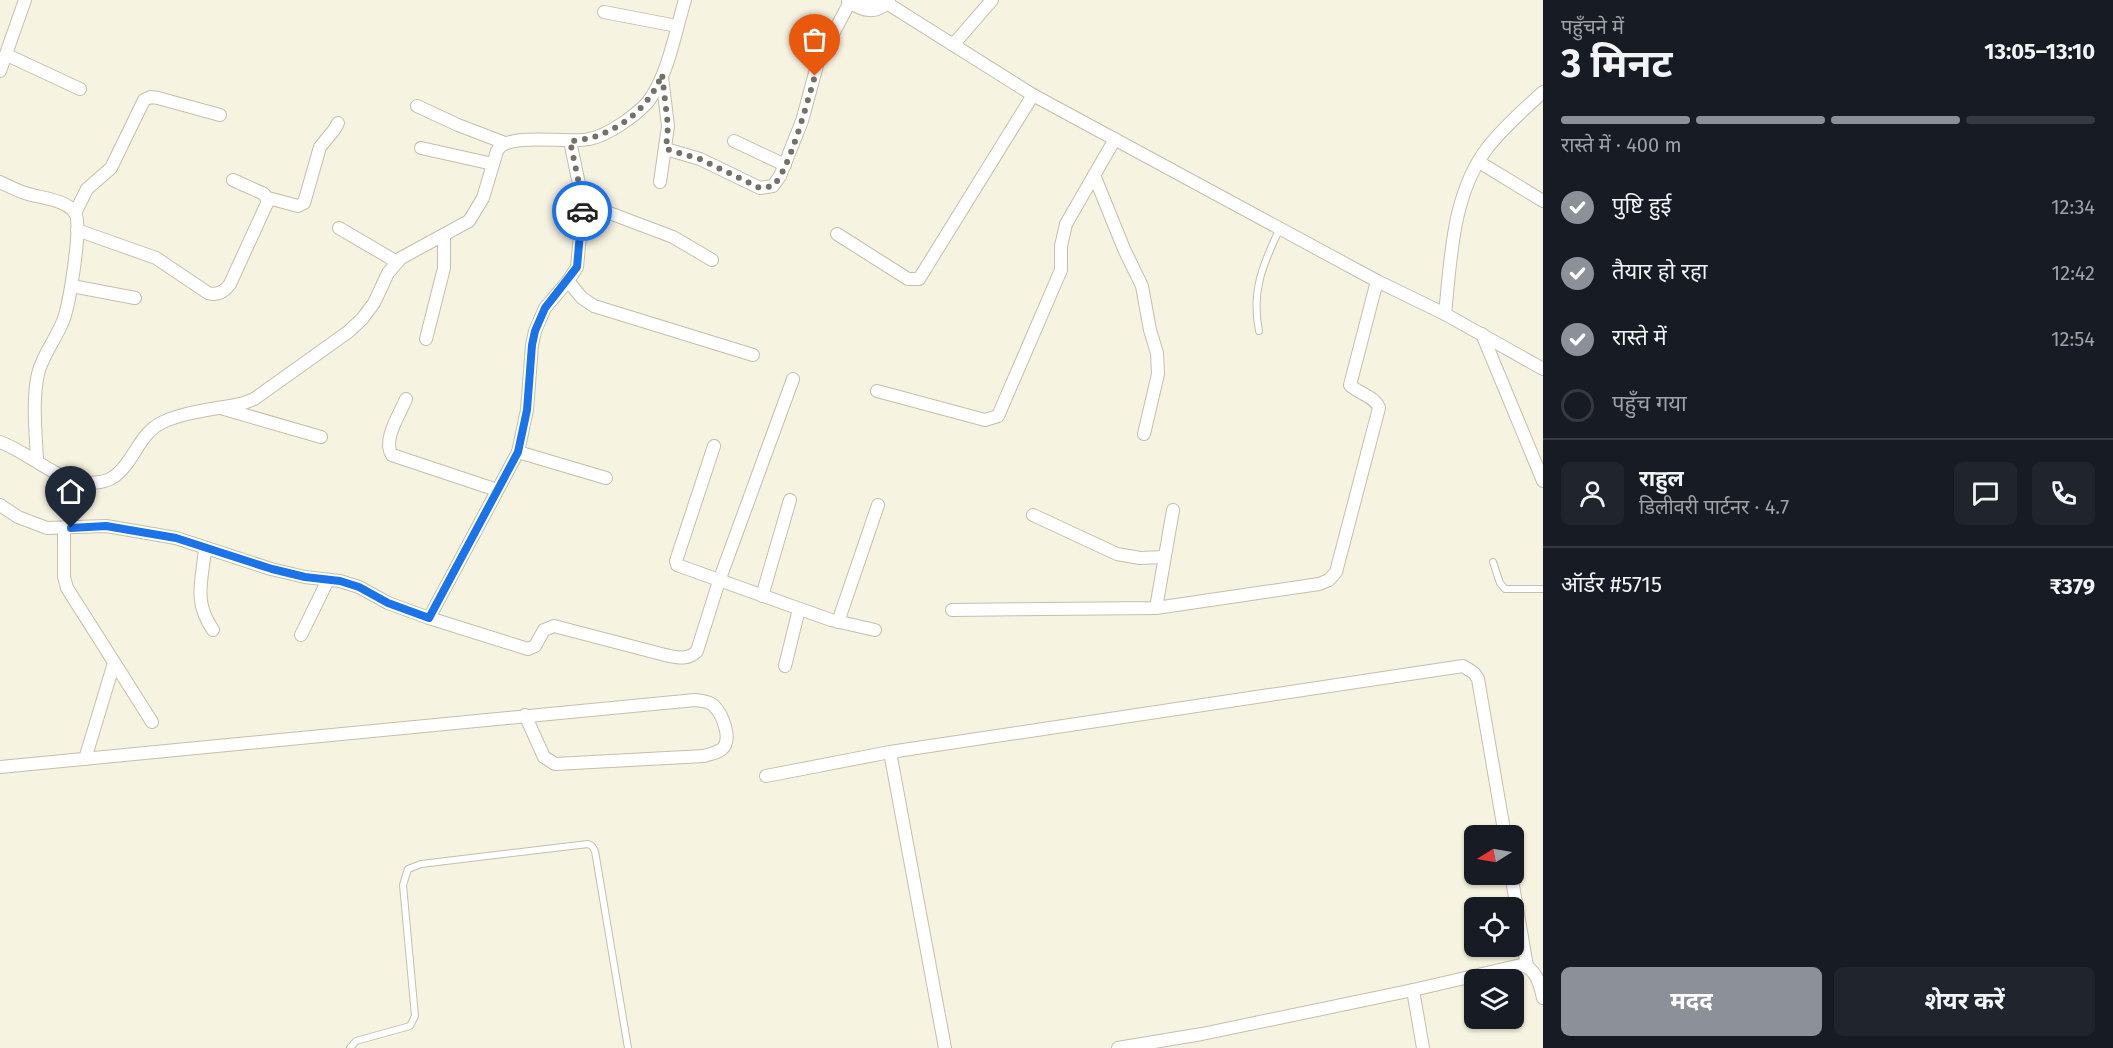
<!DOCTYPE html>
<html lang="hi">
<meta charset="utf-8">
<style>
:root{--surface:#171b24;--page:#20242c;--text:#f1f3f6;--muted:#9ea1a6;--line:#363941;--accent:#8c9099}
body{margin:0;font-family:"Fira Sans","Noto Sans Devanagari",sans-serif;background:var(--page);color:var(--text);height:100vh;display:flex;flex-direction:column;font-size:22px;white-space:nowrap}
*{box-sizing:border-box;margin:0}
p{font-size:20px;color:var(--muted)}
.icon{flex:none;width:33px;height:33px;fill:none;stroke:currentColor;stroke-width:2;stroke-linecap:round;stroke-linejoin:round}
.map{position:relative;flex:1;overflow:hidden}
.side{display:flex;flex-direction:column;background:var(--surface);width:570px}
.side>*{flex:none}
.needle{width:39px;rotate:259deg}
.controls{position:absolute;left:1464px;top:825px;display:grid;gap:12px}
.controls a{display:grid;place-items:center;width:60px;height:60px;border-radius:9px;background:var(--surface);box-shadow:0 2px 4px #0004;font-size:30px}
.pin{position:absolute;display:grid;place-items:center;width:51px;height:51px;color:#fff;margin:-62px -26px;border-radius:50% 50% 50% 0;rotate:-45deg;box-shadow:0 0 6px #0007}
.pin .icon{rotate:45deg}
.courier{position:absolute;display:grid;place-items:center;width:60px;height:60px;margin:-30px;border:4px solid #1a73e8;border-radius:50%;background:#fff;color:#222;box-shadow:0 2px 8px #0007}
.summary em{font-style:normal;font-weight:700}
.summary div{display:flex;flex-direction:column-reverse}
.summary{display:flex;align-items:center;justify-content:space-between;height:102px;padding:0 18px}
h1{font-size:39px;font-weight:700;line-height:45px}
.bar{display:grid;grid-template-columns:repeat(4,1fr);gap:9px 6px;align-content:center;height:72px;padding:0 18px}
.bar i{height:8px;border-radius:4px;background:var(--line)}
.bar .current{background:var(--accent)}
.bar p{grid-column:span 4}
.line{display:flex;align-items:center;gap:15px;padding:0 18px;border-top:2px solid var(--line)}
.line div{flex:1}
.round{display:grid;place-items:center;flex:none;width:63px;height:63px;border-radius:9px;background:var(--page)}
ol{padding:0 18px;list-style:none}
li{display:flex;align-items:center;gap:18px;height:66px}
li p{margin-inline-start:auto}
li .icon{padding:6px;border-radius:50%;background:var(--accent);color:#fff;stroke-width:4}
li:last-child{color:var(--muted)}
li i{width:33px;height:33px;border:3px solid var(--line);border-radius:50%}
.button{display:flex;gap:12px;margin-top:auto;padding:12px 18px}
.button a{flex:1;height:69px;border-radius:9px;background:var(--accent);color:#fff;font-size:24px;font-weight:700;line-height:69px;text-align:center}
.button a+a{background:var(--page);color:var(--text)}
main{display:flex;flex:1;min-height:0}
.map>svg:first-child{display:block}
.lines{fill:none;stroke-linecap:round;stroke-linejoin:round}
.lane-casing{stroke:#c3bfae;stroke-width:8}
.street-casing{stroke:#c3bfae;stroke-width:14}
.secondary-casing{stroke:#c3bfae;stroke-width:20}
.lane{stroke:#fff;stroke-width:6}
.street{stroke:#fff;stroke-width:12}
.secondary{stroke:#fff;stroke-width:18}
.done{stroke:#747267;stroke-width:6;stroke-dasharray:0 10.8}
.route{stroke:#1a73e8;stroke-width:8}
</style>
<main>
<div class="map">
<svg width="1543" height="1048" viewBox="0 0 1543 1048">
<rect width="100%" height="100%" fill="#f7f3e1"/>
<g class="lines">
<g class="lane-casing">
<g id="lane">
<path d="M1259 331C1251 291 1263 264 1280 228"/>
<path d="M1493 562 1500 583 1505 589H1543"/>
<path d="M350 1048 356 1041 410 1026 415 1016 403 885 408 869 421 864 588 844 592 846 595 851 628 1048"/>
</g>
</g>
<g class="street-casing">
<g id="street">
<path d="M885 2 1033 95 1377 281 1445 314 1543 369"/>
<path d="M604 12 677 26"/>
<path d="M953 45 992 0"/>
<path d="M7 55 80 89"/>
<path d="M0 71 25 0"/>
<path d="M417 106 458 125 505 143"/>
<path d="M734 141 785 165"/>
<path d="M421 148 493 164"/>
<path d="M666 149 700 159 760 188 773 186 780 176 802 121 818 62 851 0"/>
<path d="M1479 162 1543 201"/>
<path d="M1094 175 1124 249 1142 286 1150 330 1157 353 1158 374 1144 434"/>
<path d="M0 182C8 186 16 190 25 193 39 198 66 199 75 213 83 224 69 306 63 321 56 339 42 356 38 374 32 400 36 435 37 461"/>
<path d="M660 182 668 126 662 77"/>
<path d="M268 198 298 206 304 203 320 147 334 130 338 123"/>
<path d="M583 203 673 237 712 260"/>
<path d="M75 213 87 189 111 168 144 100 151 97 158 98 220 115"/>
<path d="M339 228 397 262"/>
<path d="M77 230 156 258 208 293C218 296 225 291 230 284L268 201 264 194 233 180"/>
<path d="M837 234 908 279H919L1033 95"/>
<path d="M568 281 582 298 594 306 753 355"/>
<path d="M72 286 135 298"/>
<path d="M1445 314C1451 257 1452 194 1488 147 1504 127 1524 109 1543 92"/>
<path d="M1482 334 1543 481"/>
<path d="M426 339 444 268V235"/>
<path d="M877 391 985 420 998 416 1061 270V246L1066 224 1115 139"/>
<path d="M406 399C400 414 382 440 392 455L497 490"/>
<path d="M224 409 321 437"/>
<path d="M0 442C27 452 50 475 78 481 133 493 128 438 163 422 187 411 218 409 244 403L254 399 348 332 362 319 374 303 388 273 401 258 469 221 483 198 497 151C507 131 567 144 589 139 607 136 635 116 647 103 668 77 675 32 685 0"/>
<path d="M714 446 676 561 677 565 831 620 875 630"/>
<path d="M518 452 606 478"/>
<path d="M0 505 18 517 47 528 106 526 176 538 271 569 305 577 340 581 359 587 388 603 429 618 518 452 527 410 532 345 535 331 545 308 568 281 577 267 583 203 570 141"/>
<path d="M1033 515 1117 554 1140 558 1164 557"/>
<path d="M64 529V577L67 588 152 722"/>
<path d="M205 549C202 582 193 601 213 630"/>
<path d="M762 596 790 500"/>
<path d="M1156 608 1173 510"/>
<path d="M952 610 1156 608 1319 584 1329 580 1336 572 1379 408C1375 396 1359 394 1350 385L1377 281"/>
<path d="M429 618 528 649 535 646 544 630 554 626 665 655C676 657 688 661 697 651L719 581 793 379"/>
<path d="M838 622 878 505"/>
<path d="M301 635 328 580"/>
<path d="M785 666 799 609"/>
<path d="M890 752 945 1048"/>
<path d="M85 759 114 663"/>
<path d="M0 767 695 700C701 701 708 701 713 705 722 713 733 739 722 749 717 753 710 754 704 756L555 764 544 757 525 715"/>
<path d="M766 776 890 752 1463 666 1474 673 1478 679 1505 836"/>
<path d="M1511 874 1527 966"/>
<path d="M1413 990 1423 1048"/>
<path d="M1118 1048 1202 1034 1413 990 1521 965C1536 968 1540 984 1543 998"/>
</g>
</g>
<g class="secondary-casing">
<path id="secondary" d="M851 0C865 8 874 11 886 0"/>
</g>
<use href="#lane" class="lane"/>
<use href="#street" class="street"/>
<use href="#secondary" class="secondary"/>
</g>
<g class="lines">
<path class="done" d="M582 211 583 203 570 141C610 139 648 112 662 74L668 126 666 149 700 159 760 188 773 186C790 169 807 102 815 76"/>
<path class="route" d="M71 528 106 526 176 538 272 569 305 577 340 581 359 587 388 603 429 618 518 452 527 410 532 345 535 331 545 308 577 267 582 211"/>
</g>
</svg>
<div class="controls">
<a><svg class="needle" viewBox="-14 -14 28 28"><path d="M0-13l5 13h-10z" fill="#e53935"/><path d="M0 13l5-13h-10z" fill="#9ea1a6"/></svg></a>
<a><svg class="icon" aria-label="locate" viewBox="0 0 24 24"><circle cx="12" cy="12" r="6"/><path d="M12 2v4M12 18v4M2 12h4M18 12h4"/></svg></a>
<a><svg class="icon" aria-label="layers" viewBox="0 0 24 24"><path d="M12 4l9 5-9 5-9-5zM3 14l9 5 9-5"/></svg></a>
</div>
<div class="pin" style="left:815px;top:76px;background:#ea580c"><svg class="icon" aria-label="bag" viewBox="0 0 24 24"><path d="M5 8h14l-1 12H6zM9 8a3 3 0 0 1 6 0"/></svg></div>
<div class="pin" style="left:71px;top:528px;background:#1f2937"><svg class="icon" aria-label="home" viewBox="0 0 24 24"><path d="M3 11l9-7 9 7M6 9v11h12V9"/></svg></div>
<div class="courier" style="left:582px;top:211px"><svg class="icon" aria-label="car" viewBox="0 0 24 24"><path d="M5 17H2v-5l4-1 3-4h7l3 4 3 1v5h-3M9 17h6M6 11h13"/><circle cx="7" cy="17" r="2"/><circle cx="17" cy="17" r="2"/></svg></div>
</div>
<section class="side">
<div class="summary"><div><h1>3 मिनट</h1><p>पहुँचने में</p></div><em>13:05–13:10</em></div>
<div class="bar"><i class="current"></i><i class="current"></i><i class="current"></i><i></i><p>रास्ते में · 400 m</p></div>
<ol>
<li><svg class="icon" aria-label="check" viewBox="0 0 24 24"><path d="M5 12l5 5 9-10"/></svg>पुष्टि हुई<p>12:34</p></li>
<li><svg class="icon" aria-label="check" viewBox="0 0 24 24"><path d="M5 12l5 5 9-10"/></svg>तैयार हो रहा<p>12:42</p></li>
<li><svg class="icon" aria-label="check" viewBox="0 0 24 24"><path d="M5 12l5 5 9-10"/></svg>रास्ते में<p>12:54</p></li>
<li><i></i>पहुँच गया</li>
</ol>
<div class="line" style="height:108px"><a class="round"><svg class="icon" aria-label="person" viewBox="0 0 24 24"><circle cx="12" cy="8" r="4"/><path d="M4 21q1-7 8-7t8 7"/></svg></a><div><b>राहुल</b><p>डिलीवरी पार्टनर · 4.7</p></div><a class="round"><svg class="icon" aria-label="chat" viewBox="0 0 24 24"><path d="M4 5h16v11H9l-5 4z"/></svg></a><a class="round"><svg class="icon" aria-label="phone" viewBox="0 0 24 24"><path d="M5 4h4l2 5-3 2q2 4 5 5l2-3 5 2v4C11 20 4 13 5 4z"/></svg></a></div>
<div class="line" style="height:78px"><div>ऑर्डर #5715</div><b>₹379</b></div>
<div class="button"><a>मदद</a><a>शेयर करें</a></div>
</section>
</main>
